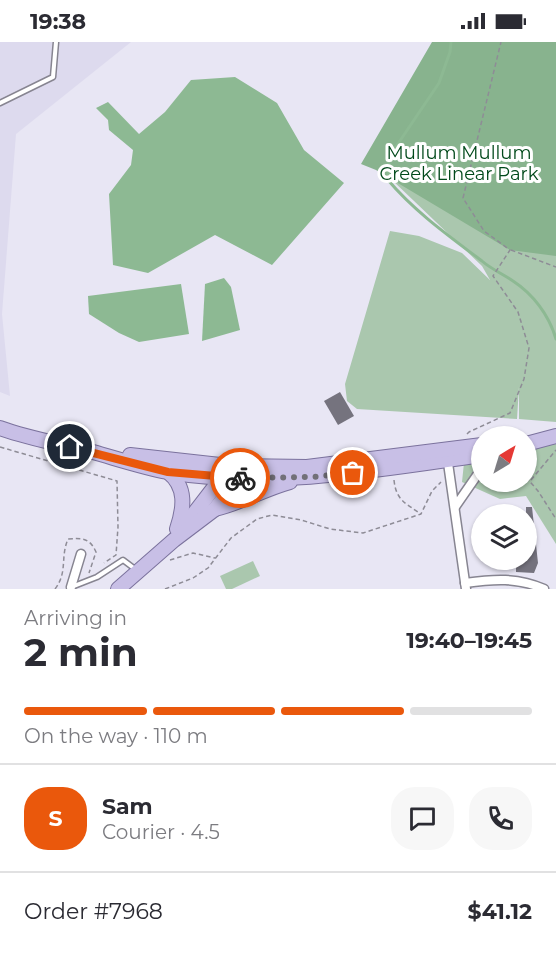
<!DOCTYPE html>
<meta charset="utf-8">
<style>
:root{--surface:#fff;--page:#f7f7f7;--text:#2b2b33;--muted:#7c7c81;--line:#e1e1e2;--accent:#ea580c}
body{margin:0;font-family:Montserrat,sans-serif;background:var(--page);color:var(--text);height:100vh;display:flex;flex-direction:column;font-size:22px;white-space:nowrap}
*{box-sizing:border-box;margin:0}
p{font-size:20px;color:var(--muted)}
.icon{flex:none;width:33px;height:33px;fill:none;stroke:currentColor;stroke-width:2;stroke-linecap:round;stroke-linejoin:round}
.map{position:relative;height:547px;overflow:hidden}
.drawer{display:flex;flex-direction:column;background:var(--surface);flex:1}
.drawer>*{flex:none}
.needle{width:39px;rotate:38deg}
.controls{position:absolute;left:471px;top:384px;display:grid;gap:12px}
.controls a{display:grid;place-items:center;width:66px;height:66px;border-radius:50%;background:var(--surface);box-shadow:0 2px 4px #0004;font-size:30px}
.pin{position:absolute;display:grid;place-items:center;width:51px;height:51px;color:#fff;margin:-26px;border:3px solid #fff;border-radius:50%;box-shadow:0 2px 6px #0007}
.courier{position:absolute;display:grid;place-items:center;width:60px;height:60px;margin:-30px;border:4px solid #ea580c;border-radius:50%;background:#fff;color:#222;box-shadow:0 2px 8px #0007}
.summary em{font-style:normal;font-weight:700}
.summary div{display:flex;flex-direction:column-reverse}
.summary{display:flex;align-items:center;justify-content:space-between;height:102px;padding:0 24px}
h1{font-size:39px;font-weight:700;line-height:45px}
.bar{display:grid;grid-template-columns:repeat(4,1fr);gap:9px 6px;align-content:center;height:72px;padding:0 24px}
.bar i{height:8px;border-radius:4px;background:var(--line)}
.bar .current{background:var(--accent)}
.bar p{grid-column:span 4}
.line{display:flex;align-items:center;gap:15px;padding:0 24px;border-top:2px solid var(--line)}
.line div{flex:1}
.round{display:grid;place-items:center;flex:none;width:63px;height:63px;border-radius:24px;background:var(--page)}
.status{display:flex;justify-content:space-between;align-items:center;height:42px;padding:0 30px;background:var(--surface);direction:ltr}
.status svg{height:16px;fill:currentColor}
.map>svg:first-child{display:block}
.built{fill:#dddaee}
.green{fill:#aac7ae}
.forest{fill:#88b38e}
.water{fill:#8db993}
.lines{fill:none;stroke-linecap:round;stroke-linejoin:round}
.stream{stroke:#8db993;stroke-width:3}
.building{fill:#75737e}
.lane-casing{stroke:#878591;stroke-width:7}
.street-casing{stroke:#878591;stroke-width:11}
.primary-casing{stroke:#7b729d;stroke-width:16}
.path{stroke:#8e8c96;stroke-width:1.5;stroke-dasharray:4.5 3;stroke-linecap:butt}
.lane{stroke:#fff;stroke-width:4}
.street{stroke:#fff;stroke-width:8}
.primary{stroke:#c8bfe6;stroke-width:14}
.done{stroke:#727078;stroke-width:6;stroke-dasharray:0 10.8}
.route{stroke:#ea580c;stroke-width:8}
.labels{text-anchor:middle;stroke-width:6;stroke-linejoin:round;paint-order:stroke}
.park-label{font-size:18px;fill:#00491a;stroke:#fff}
</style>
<div class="status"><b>19:38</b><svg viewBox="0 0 49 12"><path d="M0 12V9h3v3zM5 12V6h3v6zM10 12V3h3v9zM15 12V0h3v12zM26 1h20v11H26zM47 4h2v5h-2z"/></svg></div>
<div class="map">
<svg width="556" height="547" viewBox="0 0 556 547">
<rect width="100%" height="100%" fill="#e8e6f4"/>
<path class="built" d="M0 0H131L16 92 2 272 10 354 0 350Z"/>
<g class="green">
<path d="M391 137 556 154V380L519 377V345L517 377 357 367 347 359 345 342 390 189 419 194 462 211 490 238 482 224Z"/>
<path d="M556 395V502L526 454 500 457 462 440 464 421 481 416 482 440H526L527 404Z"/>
<path d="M253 519 260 534 232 547H226L220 534Z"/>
</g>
<path class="forest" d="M432 0H556V214L510 208 376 128 361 122Z"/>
<g class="water">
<path d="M235 35 277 61 304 108 344 141 272 223 215 193 148 231 113 223 109 152 131 123 133 108 109 88 108 78 96 66 108 60 139 92 165 70 191 38Z"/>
<path d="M224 236 231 245 240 288 202 299 205 242Z"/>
<path d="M181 242 189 292 139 300 119 291 89 272 88 254Z"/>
</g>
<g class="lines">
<path class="stream" d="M451 0 450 10 439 41 389 115 388 138C414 169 449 194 482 219 491 227 503 232 513 239 533 252 549 273 556 297"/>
</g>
<g class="building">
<path d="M340 350 354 374 338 383 324 359Z"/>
<path d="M526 465H532L538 521 534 531 516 530V525H504L502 518H526Z"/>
</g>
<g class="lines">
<g class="lane-casing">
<g id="lane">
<path d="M0 61 53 35 56 0"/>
<path d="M74 544 97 535 123 518 135 527"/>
</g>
</g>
<g class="street-casing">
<g id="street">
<path d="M447 414 466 547"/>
<path d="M455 465 482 426"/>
<path d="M465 541C493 537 518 535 544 547"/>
<path d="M71 545 81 512"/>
</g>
</g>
<g class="primary-casing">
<g id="primary">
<path d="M0 386C30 397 62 402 93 410 118 417 142 425 168 430 273 447 378 428 482 413"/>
<path d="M526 402 556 394"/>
<path d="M130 413 229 424 307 425 482 403"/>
<path d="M168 430C187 445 184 466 177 487"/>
<path d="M215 467C241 461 264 447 290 440"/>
<path d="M179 491 226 430"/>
<path d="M118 547 174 498 215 467 244 431"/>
</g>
</g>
<g class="path">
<path d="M511 208 556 225"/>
<path d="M467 392 469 390 510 371 524 337 529 306 518 270 493 234 510 208 484 189 463 156 501 0"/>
<path d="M0 405 117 439 118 485 116 513 104 521"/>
<path d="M526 435 538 449 556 477"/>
<path d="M394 438C396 458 405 461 421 472"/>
<path d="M531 438 556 408"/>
<path d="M170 518 193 511 215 516"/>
<path d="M55 547C68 530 60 516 68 497 82 496 90 496 96 510L89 531"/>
<path d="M165 547 193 536 208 526 231 496 257 477 272 473 301 478 330 487 363 491 421 472 432 449 441 440"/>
</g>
<use href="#lane" class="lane"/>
<use href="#street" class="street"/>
<use href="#primary" class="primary"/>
</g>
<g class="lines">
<path class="done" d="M240 436 312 435 353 431"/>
<path class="route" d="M70 405 168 430 240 436"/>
</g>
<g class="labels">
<g class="park-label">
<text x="459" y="117">Mullum Mullum<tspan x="459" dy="21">Creek Linear Park</tspan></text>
</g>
</g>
</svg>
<div class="controls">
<a><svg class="needle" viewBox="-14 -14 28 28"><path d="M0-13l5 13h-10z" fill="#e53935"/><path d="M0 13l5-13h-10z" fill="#7c7c81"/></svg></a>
<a><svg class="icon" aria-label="layers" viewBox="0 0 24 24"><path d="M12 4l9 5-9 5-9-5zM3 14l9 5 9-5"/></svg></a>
</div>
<div class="pin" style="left:353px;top:431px;background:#ea580c"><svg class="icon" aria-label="bag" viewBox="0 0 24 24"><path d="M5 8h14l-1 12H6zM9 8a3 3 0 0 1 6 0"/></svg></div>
<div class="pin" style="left:70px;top:405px;background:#1f2937"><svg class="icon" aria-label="home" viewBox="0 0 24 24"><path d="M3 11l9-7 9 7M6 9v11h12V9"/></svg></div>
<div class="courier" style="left:240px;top:436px"><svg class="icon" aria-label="bike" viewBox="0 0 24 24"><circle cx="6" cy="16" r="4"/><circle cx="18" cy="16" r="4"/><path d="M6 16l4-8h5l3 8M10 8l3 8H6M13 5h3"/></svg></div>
</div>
<section class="drawer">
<div class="summary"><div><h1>2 min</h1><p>Arriving in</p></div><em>19:40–19:45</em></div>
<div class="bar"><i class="current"></i><i class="current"></i><i class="current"></i><i></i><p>On the way · 110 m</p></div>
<div class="line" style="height:108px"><b class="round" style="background:var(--accent);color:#fff">S</b><div><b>Sam</b><p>Courier · 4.5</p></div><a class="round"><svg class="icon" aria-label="chat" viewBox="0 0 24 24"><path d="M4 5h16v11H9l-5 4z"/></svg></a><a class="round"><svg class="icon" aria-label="phone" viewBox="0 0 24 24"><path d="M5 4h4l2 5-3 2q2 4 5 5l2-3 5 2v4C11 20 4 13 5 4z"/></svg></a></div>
<div class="line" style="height:78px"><div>Order #7968</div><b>$41.12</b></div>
</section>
